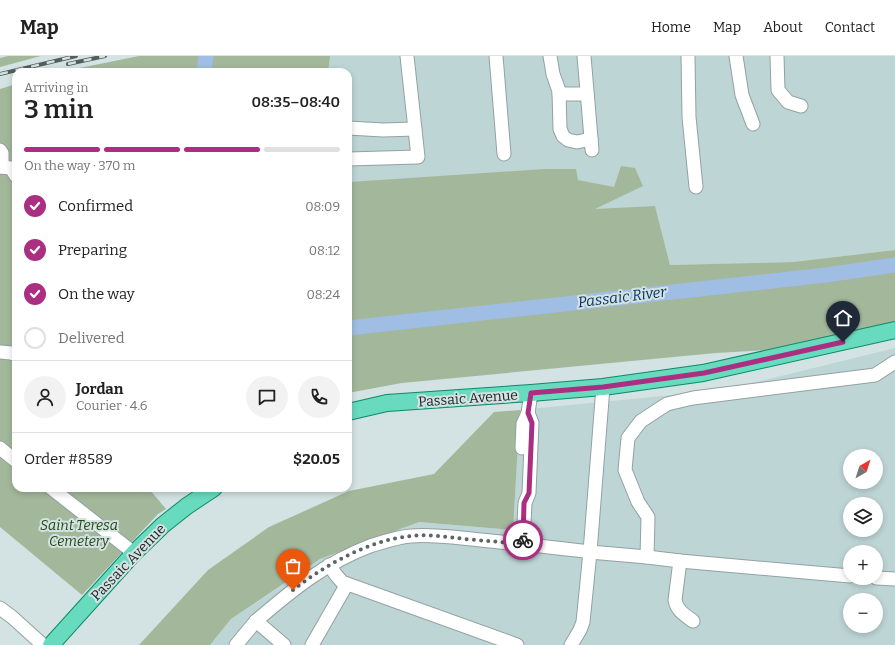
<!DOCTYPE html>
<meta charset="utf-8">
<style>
:root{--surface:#fff;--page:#f2f2f2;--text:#222;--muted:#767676;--line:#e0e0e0;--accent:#aa2e81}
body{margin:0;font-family:Bitter,serif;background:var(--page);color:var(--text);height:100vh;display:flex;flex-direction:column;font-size:15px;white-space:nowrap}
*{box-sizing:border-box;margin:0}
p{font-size:13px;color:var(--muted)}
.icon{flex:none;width:22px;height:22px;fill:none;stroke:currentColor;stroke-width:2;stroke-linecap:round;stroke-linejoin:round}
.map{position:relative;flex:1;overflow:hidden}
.details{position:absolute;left:12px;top:12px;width:340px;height:424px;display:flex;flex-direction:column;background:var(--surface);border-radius:12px;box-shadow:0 2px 6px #0003}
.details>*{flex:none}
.needle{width:26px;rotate:39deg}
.buttons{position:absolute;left:843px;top:393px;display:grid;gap:8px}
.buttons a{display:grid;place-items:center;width:40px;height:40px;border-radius:50%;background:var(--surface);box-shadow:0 2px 6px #0003;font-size:20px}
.pin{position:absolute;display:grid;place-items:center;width:34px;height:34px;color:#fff;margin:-41px -17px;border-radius:50% 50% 50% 0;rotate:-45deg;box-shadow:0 0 4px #0007}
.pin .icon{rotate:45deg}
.courier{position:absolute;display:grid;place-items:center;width:40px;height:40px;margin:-20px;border:3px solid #aa2e81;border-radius:50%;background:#fff;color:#222;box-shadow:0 1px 5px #0007}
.overview em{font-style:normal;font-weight:600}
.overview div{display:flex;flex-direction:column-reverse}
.overview{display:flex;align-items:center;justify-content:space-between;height:68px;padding:0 12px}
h1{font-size:26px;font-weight:600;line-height:30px}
.bar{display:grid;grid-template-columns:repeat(4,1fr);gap:6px 4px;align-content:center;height:48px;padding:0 12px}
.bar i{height:5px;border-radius:3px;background:var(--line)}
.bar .selected{background:var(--accent)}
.bar p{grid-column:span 4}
.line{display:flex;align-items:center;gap:10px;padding:0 12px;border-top:1px solid var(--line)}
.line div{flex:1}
.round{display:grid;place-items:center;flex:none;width:42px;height:42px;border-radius:21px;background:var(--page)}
ol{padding:0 12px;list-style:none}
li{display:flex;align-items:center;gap:12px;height:44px}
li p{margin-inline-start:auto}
li .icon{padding:4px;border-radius:50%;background:var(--accent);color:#fff;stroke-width:4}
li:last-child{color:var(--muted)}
li i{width:22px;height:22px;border:2px solid var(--line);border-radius:50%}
header{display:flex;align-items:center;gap:24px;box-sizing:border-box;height:56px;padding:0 20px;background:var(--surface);border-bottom:1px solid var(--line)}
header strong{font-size:19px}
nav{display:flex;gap:22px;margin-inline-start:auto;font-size:14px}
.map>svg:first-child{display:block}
.built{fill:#bed5d5;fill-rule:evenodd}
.green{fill:#a3b89b}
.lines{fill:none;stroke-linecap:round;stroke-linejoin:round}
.river{stroke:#a0bde3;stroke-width:15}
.minor-casing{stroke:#93a1a1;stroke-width:15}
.major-casing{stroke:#0c8a6a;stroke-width:18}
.minor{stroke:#fff;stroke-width:13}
.major{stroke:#68dabd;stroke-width:16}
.rail-casing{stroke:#545c5c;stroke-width:4}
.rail{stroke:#d3e2e2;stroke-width:2.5;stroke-dasharray:8;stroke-linecap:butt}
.done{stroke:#5d6565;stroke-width:4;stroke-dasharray:0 7.2}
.route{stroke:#aa2e81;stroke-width:5}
.labels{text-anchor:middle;stroke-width:4;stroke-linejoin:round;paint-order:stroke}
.street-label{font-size:14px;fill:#1d2222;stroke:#d3e2e2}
.park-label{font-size:14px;font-style:italic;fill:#244912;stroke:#d3e2e2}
.water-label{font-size:15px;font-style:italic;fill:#07305f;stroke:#d3e2e2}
</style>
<header>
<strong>Map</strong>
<nav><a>Home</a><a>Map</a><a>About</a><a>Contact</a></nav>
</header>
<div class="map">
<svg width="895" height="589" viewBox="0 0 895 589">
<rect width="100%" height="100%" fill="#d3e2e2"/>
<g class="built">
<path d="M212 0H895V194L793 206 670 209 655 151 348 164V16H212Z"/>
<path d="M895 292V589H210L231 563 320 503 419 466 513 474 520 354 724 334ZM850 400H876V426H850ZM850 448H876V474H850ZM850 496H876V522H850ZM850 544H876V570H850Z"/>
</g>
<g class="green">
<path d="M8 0H41L0 11V2Z"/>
<path d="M139 0H330L328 16H60Z"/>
<path d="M16 28V432H149L150 434 166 453 158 458 82 539 0 471V33Z"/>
<path d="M621 110 635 112 643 130 595 153 655 150 670 209 793 206 895 194V265L783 293 716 297 402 327 348 337V125L350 126 545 113H576L578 124 614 131Z"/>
<path d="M520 354 513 474 419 466 320 503 231 563 210 589H139L208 514 269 471 349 435 434 418 494 356Z"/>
</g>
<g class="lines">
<g class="river">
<path d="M204 16 206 0"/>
<path d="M348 272 826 219 895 209"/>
</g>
<g class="minor-casing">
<g id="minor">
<path d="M496 0 504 98"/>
<path d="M550 0 553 18 559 35 560 73 563 80 568 84 577 86 591 83"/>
<path d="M584 0 592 94"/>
<path d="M688 0 689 61 696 131"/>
<path d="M736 0 742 39 753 68"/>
<path d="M777 0 778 34 788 46 801 50"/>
<path d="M559 38H587"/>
<path d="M348 72 383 74 415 73"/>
<path d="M0 94 2 97V111"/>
<path d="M348 103 418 101 407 0"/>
<path d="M0 111 11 112 16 120"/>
<path d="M0 296 11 297 16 299"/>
<path d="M603 331 590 496 647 501 680 505 850 520"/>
<path d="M0 392 16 405"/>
<path d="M522 392 523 368 528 357 531 337"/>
<path d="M51 432 134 497"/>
<path d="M523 488 525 447 529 437 532 367 528 357"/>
<path d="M647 501 648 461 638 446 625 414 628 382 641 365 667 348 693 342 875 319 895 306"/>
<path d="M680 505 675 544C677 555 685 559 693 565"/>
<path d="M329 509 336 519 342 526 517 589"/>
<path d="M876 522 895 523"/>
<path d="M0 552 12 561 43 589"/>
<path d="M236 589 256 565"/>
<path d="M284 589 256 565C292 534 325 507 370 490 383 486 397 481 411 480 434 478 458 482 481 484 517 488 554 491 590 496L583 566 580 574 571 589"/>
<path d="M312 589 347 528"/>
</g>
</g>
<g class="major-casing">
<g id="major">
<path d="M348 356 387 347 531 337 603 331 703 317 895 274"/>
<path d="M51 589 134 497 163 469 187 450 214 432"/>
</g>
</g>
<use href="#minor" class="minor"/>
<use href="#major" class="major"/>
<g class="rail-casing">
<g id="rail">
<path d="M68 8 105 0"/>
<path d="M0 18 76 0"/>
</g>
</g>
<use href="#rail" class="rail"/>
</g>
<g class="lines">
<path class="done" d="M293 534C325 509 369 484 411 480 429 478 447 481 465 483 485 485 504 486 523 488V484"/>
<path class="route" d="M523 484 524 447 529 437 532 367 528 357 531 337 603 331 704 317 843 286"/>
</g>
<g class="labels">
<g class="street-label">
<text transform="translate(468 342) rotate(-4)" y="5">Passaic Avenue</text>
<text transform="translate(128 506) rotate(-46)" y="5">Passaic Avenue</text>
</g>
<g class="park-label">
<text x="79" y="474">Saint Teresa<tspan x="79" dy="16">Cemetery</tspan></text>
</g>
<g class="water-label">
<text transform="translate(622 241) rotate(-7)" y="5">Passaic River</text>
</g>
</g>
</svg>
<div class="buttons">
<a><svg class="needle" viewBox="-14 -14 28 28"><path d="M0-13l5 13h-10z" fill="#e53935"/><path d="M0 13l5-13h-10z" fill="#767676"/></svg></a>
<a><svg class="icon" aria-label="layers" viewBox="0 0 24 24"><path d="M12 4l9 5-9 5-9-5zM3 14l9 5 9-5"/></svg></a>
<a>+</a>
<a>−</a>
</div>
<div class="pin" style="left:293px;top:534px;background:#ea580c"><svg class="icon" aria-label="bag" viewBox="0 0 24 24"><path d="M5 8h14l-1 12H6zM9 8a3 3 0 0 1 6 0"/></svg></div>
<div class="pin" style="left:843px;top:286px;background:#1f2937"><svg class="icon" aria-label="home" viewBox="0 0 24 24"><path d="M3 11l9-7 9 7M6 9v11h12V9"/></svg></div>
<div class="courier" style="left:523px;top:484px"><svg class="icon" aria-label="bike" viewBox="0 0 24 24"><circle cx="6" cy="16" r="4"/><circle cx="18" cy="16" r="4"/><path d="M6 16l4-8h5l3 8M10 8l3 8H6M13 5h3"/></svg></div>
<section class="details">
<div class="overview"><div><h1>3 min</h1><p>Arriving in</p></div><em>08:35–08:40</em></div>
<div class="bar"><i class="selected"></i><i class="selected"></i><i class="selected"></i><i></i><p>On the way · 370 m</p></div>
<ol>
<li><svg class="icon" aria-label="check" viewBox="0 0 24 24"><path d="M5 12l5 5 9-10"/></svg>Confirmed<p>08:09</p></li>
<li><svg class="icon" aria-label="check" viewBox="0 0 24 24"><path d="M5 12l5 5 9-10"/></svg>Preparing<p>08:12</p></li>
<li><svg class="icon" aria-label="check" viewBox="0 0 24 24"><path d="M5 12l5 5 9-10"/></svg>On the way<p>08:24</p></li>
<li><i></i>Delivered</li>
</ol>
<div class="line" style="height:72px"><a class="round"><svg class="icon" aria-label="person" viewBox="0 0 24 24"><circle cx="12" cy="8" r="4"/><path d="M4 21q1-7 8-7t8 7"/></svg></a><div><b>Jordan</b><p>Courier · 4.6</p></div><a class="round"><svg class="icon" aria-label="chat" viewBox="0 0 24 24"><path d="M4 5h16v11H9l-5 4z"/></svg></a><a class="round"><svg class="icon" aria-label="phone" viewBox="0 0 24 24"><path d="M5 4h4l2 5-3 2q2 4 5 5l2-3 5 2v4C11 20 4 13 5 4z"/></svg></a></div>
<div class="line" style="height:52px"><div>Order #8589</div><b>$20.05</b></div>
</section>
</div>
